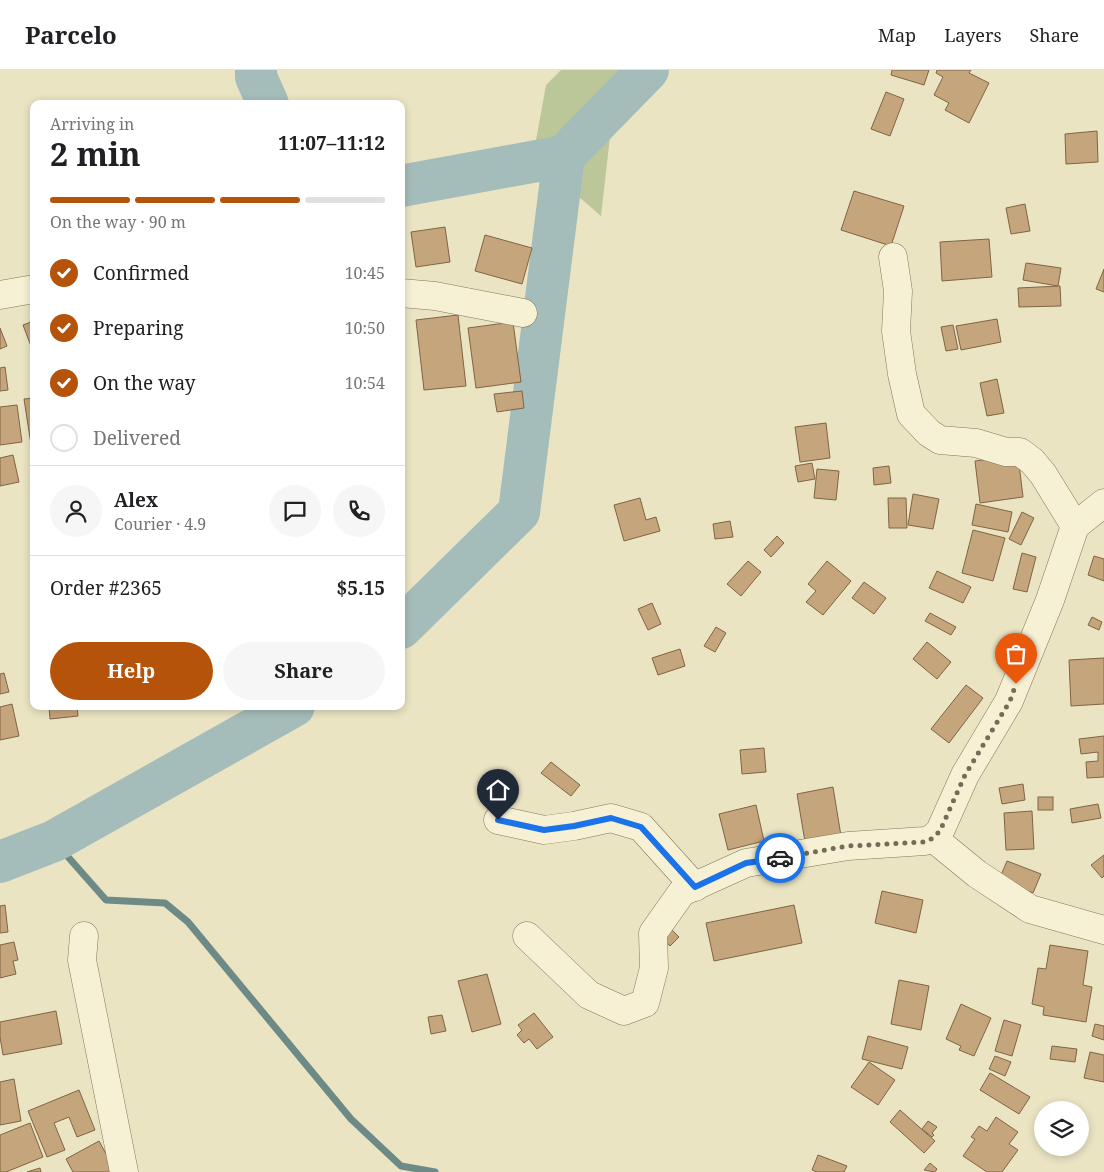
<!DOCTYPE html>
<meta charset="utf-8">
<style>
:root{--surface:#fff;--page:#f6f6f6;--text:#202124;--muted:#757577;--line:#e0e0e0;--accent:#b45309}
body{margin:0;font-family:"Noto Serif",serif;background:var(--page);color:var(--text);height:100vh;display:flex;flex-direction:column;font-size:19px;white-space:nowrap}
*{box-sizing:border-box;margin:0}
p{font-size:16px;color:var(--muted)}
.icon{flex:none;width:28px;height:28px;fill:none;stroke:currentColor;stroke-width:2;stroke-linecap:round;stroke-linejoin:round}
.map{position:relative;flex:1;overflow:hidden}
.drawer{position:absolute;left:30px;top:30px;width:375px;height:610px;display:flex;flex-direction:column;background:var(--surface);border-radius:10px;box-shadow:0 2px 8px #0003}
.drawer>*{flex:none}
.buttons{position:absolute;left:1034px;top:1031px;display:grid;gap:10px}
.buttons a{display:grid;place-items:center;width:55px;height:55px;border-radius:50%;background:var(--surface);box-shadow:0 2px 8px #0003;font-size:25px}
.pin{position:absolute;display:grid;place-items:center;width:42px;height:42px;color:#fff;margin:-51px -21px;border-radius:50% 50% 50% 0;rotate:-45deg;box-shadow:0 0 5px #0007}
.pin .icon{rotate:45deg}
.courier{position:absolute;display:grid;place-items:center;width:50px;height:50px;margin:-25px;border:4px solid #1a73e8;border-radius:50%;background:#fff;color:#222;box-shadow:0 1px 6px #0007}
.summary em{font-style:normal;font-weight:700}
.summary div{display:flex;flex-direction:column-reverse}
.summary{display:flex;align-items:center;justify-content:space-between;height:85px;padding:0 20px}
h1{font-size:32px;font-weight:700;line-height:38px}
.bar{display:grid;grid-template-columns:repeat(4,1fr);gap:8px 5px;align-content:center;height:60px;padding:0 20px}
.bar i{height:6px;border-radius:4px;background:var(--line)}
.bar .current{background:var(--accent)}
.bar p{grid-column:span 4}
.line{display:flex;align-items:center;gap:12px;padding:0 20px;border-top:1px solid var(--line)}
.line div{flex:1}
.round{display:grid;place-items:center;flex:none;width:52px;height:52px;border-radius:26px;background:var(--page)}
ol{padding:0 20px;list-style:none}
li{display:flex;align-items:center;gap:15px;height:55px}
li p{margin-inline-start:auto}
li .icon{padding:5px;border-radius:50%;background:var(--accent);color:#fff;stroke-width:4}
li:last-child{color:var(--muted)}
li i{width:28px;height:28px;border:2px solid var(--line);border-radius:50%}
.cta{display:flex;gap:10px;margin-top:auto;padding:10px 20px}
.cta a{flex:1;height:58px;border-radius:30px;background:var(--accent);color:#fff;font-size:20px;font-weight:700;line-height:58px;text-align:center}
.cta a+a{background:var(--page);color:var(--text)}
header{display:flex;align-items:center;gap:30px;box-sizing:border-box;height:70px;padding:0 25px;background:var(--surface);border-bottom:1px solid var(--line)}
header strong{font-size:24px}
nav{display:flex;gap:28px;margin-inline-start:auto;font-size:18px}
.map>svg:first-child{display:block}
.green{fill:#bbc798}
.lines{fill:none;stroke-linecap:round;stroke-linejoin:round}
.stream{stroke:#6d8a87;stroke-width:7}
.river{stroke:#a5bdba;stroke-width:42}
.building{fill:#c5a57c;stroke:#806443}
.minor-casing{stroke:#83765b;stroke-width:29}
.minor{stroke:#f6f1d5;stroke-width:28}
.done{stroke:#746c58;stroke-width:5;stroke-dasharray:0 9}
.route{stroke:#1a73e8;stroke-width:6}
</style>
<header>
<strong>Parcelo</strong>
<nav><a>Map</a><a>Layers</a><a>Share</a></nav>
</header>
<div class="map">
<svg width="1104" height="1102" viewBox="0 0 1104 1102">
<rect width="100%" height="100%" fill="#eae4c3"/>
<path class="green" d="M561 0H663L612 49 601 146 533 87 546 15Z"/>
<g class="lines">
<path class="stream" d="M54 771 106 830 165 833 188 852 351 1049 401 1096 435 1102"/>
<g class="river">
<path d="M256 0V7L268 34"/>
<path d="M401 116 564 86"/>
<path d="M401 558 519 442 564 86 648 0"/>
<path d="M0 792 54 771 294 636"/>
</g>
</g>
<g class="building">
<path d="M892 0H929L924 15 891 5Z"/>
<path d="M937 0H971L969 3 989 13 969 53 945 40 949 33 934 25 943 7 936 3Z"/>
<path d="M886 22 904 29 890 66 871 59Z"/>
<path d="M1097 61 1098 92 1066 94 1065 64Z"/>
<path d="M854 121 904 136 891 176 841 160Z"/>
<path d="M1025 134 1030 161 1011 164 1006 138Z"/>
<path d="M445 157 450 192 416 197 411 162Z"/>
<path d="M485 165 532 178 522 214 475 201Z"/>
<path d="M989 169 992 207 942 211 940 172Z"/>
<path d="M1026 193 1061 198 1058 216 1023 210Z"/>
<path d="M1104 199V222L1096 219Z"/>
<path d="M1060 216 1061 236 1019 237 1018 218Z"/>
<path d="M458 245 466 316 424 320 416 250Z"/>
<path d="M997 249 1001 272 961 280 956 256Z"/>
<path d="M34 251V284L23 255Z"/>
<path d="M513 252 521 312 476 318 468 258Z"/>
<path d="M953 255 958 279 946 281 941 257Z"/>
<path d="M0 258 7 276 0 279Z"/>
<path d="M5 297 8 320 0 321V298Z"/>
<path d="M997 309 1004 343 987 346 980 313Z"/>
<path d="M522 321 524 338 497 342 494 324Z"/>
<path d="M401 325 404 349H401Z"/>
<path d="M34 328V374H31L24 329Z"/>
<path d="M17 335 22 372 0 375V337Z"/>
<path d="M826 353 830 388 800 392 795 357Z"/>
<path d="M13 385 19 412 0 416V388Z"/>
<path d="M1018 385 1023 427 980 433 975 391Z"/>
<path d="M812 393 815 409 798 412 795 396Z"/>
<path d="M889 396 891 413 874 415 873 398Z"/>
<path d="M817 399 839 401 836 430 814 428Z"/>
<path d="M913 424 939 429 933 459 908 455Z"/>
<path d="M640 428 646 450 656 447 660 461 624 471 614 435Z"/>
<path d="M888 428H906L907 458H889Z"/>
<path d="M976 434 1012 442 1008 462 972 455Z"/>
<path d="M1022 442 1034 448 1021 475 1009 469Z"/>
<path d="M730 451 733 467 715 469 713 454Z"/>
<path d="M973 460 1005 468 993 511 962 503Z"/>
<path d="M777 466 784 473 771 487 764 480Z"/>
<path d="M1022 483 1036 487 1027 522 1013 519Z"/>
<path d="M1094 486 1104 489V511L1088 505Z"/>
<path d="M748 491 761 502 741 526 727 514Z"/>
<path d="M827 491 851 511 823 545 806 532 816 521 808 514Z"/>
<path d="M937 501 971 517 963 533 929 518Z"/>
<path d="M864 512 886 528 874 544 852 528Z"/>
<path d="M652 533 661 554 648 560 638 539Z"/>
<path d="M930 543 956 557 951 565 925 551Z"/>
<path d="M1092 547 1102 552 1099 560 1088 555Z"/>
<path d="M716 557 726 563 715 582 704 576Z"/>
<path d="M927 572 951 592 937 609 913 589Z"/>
<path d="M680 579 685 596 658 605 652 588Z"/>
<path d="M1104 588V634L1071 636 1069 590Z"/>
<path d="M4 603 9 622 0 624V604Z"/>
<path d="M966 615 983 628 949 673 931 659Z"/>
<path d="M12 634 19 666 0 670V637Z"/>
<path d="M49 636H77L78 646 50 649Z"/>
<path d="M1104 666V707L1087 708 1086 692 1098 691V682L1081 684 1079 669Z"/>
<path d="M764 678 766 702 742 704 740 680Z"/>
<path d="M551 692 580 715 571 726 541 703Z"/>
<path d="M1023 714 1025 730 1002 734 999 718Z"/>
<path d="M833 717 841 766 805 772 797 724Z"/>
<rect x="1038" y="727" width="15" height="13"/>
<path d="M1098 734 1101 748 1072 753 1070 739Z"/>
<path d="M756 735 764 771 728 780 719 744Z"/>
<path d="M1032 741 1034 779 1006 780 1004 743Z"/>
<path d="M1104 785V806L1102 808 1091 795Z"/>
<path d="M1007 791 1041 804 1033 823 999 810Z"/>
<path d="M882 821 923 830 916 863 875 853Z"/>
<path d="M5 835 8 862 0 863V836Z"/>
<path d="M794 835 802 873 714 891 706 853Z"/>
<path d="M668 856 679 867 670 876 659 864Z"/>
<path d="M14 872 18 890 13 891 16 904 0 908V875Z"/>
<path d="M1050 875 1088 881 1083 915 1092 917 1086 952 1043 945 1044 937 1032 934 1038 898 1046 899Z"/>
<path d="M487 904 501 954 472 962 458 911Z"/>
<path d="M899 910 929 916 921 960 891 954Z"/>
<path d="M961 934 991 948 974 986 959 980 961 976 946 969Z"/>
<path d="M56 941 62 974 3 985 0 967V952Z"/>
<path d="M534 943 553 967 537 979 529 969 524 973 517 965 522 960 518 955Z"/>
<path d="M442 945 446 961 431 964 428 947Z"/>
<path d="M1004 950 1021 955 1012 986 995 981Z"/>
<path d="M1095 954 1104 956V970L1092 966Z"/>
<path d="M868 966 908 977 902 999 862 989Z"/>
<path d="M1052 976 1077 979 1075 992 1050 989Z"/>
<path d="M1090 982 1104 985V1012L1084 1008Z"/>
<path d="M995 986 1011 992 1005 1006 989 999Z"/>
<path d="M869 992 895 1010 878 1035 851 1017Z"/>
<path d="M990 1003 1030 1027 1019 1044 980 1020Z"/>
<path d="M14 1009 21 1051 0 1055V1012Z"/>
<path d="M79 1020 95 1060 77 1067 69 1047 54 1053 65 1080 47 1087 28 1041Z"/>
<path d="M900 1040 935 1071 924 1083 890 1052Z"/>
<path d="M996 1047 1018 1062 1009 1074 1018 1080 1002 1102H987L963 1086 975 1069 971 1067 979 1056 987 1061Z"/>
<path d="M928 1051 937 1057 932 1063 934 1065 932 1067 922 1059Z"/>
<path d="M30 1053 43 1087 6 1102H0V1065Z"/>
<path d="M99 1071 116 1102H73L66 1089Z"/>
<path d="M818 1085 847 1096 844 1102H817L812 1100Z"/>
<path d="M930 1093 937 1099 935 1102 924 1100Z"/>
<path d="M40 1098 41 1102H27Z"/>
</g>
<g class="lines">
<g class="minor-casing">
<g id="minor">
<path d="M893 187 898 221 896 261 902 304 911 344 929 363 940 370 976 373 1006 382H1020L1032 391 1043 404 1075 456"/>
<path d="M401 223 435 226 523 243"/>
<path d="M0 225 34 219"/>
<path d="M498 750 544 760 574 756 611 748 641 757 695 817"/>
<path d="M933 768 977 804 1030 839 1104 860"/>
<path d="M84 866 82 890 124 1102"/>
<path d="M527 866 589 925 624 941 645 933 654 898 653 863 682 822 746 793 848 776 925 771 933 768 940 761 965 705 1009 631 1050 530 1075 456 1104 433"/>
</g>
</g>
<use href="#minor" class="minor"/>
</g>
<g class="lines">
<path class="done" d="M780 788 848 776 925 772 933 768 940 761 965 705 1010 631 1016 614"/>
<path class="route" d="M498 750 544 760 574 756 611 748 641 757 695 817 746 793 780 788"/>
</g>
</svg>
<div class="buttons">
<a><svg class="icon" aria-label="layers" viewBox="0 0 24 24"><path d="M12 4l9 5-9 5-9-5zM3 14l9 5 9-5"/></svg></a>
</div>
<div class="pin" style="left:1016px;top:614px;background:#ea580c"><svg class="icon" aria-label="bag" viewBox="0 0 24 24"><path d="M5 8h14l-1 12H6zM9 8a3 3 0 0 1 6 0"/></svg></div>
<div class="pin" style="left:498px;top:750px;background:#1f2937"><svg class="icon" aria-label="home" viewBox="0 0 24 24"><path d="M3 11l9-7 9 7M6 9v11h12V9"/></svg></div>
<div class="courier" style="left:780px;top:788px"><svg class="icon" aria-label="car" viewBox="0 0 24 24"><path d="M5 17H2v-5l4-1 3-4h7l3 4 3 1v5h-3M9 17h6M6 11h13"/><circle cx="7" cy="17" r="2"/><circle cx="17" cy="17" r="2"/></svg></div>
<section class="drawer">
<div class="summary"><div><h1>2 min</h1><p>Arriving in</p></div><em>11:07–11:12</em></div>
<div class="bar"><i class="current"></i><i class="current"></i><i class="current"></i><i></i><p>On the way · 90 m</p></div>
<ol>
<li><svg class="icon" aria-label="check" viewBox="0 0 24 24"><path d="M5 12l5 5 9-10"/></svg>Confirmed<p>10:45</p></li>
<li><svg class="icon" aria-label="check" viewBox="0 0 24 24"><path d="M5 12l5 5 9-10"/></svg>Preparing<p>10:50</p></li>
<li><svg class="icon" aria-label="check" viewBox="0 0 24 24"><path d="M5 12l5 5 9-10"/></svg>On the way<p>10:54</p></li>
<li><i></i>Delivered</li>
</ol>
<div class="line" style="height:90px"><a class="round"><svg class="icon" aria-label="person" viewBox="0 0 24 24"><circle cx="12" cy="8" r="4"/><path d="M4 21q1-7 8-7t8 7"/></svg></a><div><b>Alex</b><p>Courier · 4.9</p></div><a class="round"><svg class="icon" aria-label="chat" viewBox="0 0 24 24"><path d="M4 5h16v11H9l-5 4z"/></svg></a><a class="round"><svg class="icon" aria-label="phone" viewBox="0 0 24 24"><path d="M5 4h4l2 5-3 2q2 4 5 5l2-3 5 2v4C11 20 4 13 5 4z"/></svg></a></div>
<div class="line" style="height:65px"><div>Order #2365</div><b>$5.15</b></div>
<div class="cta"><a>Help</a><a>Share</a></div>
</section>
</div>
